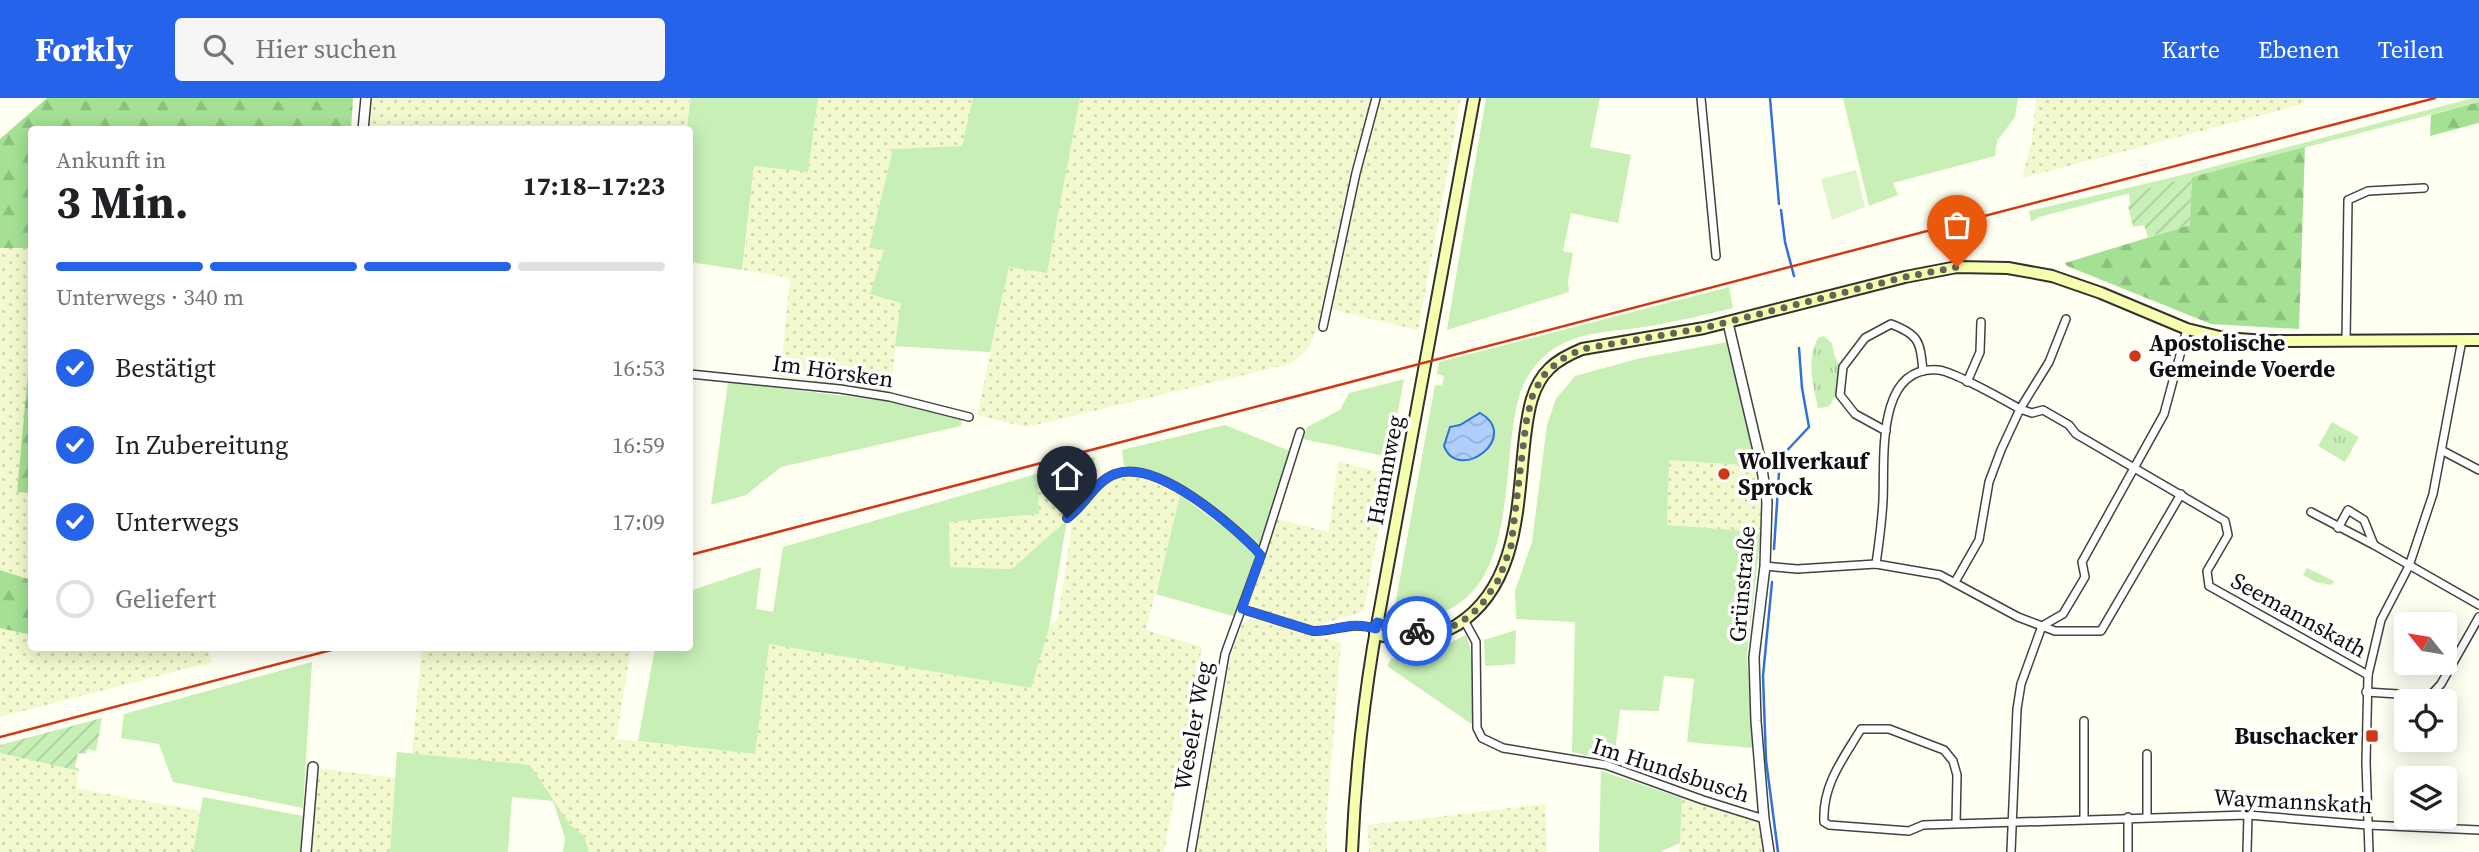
<!DOCTYPE html>
<html lang="de">
<meta charset="utf-8">
<style>
:root{--surface:#fff;--page:#f6f6f6;--text:#202124;--muted:#757577;--line:#e0e0e0;--accent:#2563eb}
body{margin:0;font-family:"Source Serif 4",serif;background:var(--page);color:var(--text);height:100vh;display:flex;flex-direction:column;font-size:26px;white-space:nowrap}
*{box-sizing:border-box;margin:0}
p{font-size:23px;color:var(--muted)}
.icon{flex:none;width:38px;height:38px;fill:none;stroke:currentColor;stroke-width:2;stroke-linecap:round;stroke-linejoin:round}
.map{position:relative;flex:1;overflow:hidden}
.panel{position:absolute;left:28px;top:28px;width:665px;height:525px;display:flex;flex-direction:column;background:var(--surface);border-radius:7px;box-shadow:0 4px 18px #0003}
.panel>*{flex:none}
.needle{width:46px;rotate:300deg}
.controls{position:absolute;left:2394px;top:514px;display:grid;gap:14px}
.controls a{display:grid;place-items:center;width:63px;height:63px;border-radius:7px;background:var(--surface);box-shadow:0 4px 18px #0003;font-size:35px}
.pin{position:absolute;display:grid;place-items:center;width:60px;height:60px;color:#fff;margin:-72px -30px;border-radius:50% 50% 50% 0;rotate:-45deg;box-shadow:0 0 7px #0007}
.pin .icon{rotate:45deg}
.courier{position:absolute;display:grid;place-items:center;width:70px;height:70px;margin:-35px;border:5px solid #2563eb;border-radius:50%;background:#fff;color:#222;box-shadow:0 2px 9px #0007}
.summary em{font-style:normal;font-weight:700}
.summary div{display:flex;flex-direction:column-reverse}
.summary{display:flex;align-items:center;justify-content:space-between;height:119px;padding:0 28px}
h1{font-size:46px;font-weight:700;line-height:52px}
.bar{display:grid;grid-template-columns:repeat(4,1fr);gap:10px 7px;align-content:center;height:84px;padding:0 28px}
.bar i{height:9px;border-radius:5px;background:var(--line)}
.bar .selected{background:var(--accent)}
.bar p{grid-column:span 4}
ol{padding:0 28px;list-style:none}
li{display:flex;align-items:center;gap:21px;height:77px}
li p{margin-inline-start:auto}
li .icon{padding:7px;border-radius:50%;background:var(--accent);color:#fff;stroke-width:4}
li:last-child{color:var(--muted)}
li i{width:38px;height:38px;border:4px solid var(--line);border-radius:50%}
header{display:flex;align-items:center;gap:42px;box-sizing:border-box;height:98px;padding:0 35px;background:var(--accent);color:#fff}
header strong{font-size:33px}
nav{display:flex;gap:38px;margin-inline-start:auto;font-size:24px}
.search{width:490px;height:63px;background:var(--page);display:flex;align-items:center;gap:18px;box-sizing:border-box;padding:0 24px;border-radius:7px;color:var(--muted);font-size:26px}
.map>svg:first-child{display:block}
.farmland{fill:url(#farmland-dots)}
.grass{fill:#c7efb6}
.forest{fill:url(#forest-firs)}
.park{fill:url(#park-tufts)}
.garden{fill:url(#garden-furrows)}
.pitch{fill:#dcf5c9}
.water{fill:url(#water-waves);stroke:#2f71dc;stroke-width:2}
.lines{fill:none;stroke-linecap:round;stroke-linejoin:round}
.stream{stroke:#2f71dc;stroke-width:2.5}
.minor-casing{stroke:#424242;stroke-width:10}
.tertiary-casing{stroke:#424242;stroke-width:12}
.secondary-casing{stroke:#313131;stroke-width:14}
.minor{stroke:#fff;stroke-width:7}
.tertiary{stroke:#fff;stroke-width:9}
.secondary{stroke:#f6ffad;stroke-width:10}
.rail{stroke:#d03717;stroke-width:2.5}
.done{stroke:#63635e;stroke-width:7;stroke-dasharray:0 12.6}
.route{stroke:#2563eb;stroke-width:9}
.poi-dot{fill:#d03717;stroke:#fff;stroke-width:2.5}
.labels{text-anchor:middle;stroke-width:7;stroke-linejoin:round;paint-order:stroke}
.poi-label{font-size:23px;font-weight:bold;fill:#0f0f0f;stroke:#fff;text-anchor:start}
.street-label{font-size:23px;fill:#0f0f0f;stroke:#fff}
</style>
<header>
<strong>Forkly</strong>
<div class="search"><svg class="icon" aria-label="search" viewBox="0 0 24 24"><circle cx="10" cy="10" r="6"/><path d="M15 15l6 6"/></svg>Hier suchen</div>
<nav><a>Karte</a><a>Ebenen</a><a>Teilen</a></nav>
</header>
<div class="map">
<svg width="2479" height="754" viewBox="0 0 2479 754">
<defs>
<pattern id="farmland-dots" width="8" height="8" patternUnits="userSpaceOnUse" patternTransform="scale(1.75)"><rect width="8" height="8" fill="#f3f9ce"/><path d="M2 2h.1M6 6h.1" fill="none" stroke="#cfd4b0" stroke-width="1.8" stroke-linecap="round"/></pattern>
<pattern id="forest-firs" width="22" height="20" patternUnits="userSpaceOnUse" patternTransform="scale(1.75)"><rect width="22" height="20" fill="#a5e194"/><path d="M5 1l3.5 6h-7zM16 11l3.5 6h-7z" fill="#8dc07e"/></pattern>
<pattern id="park-tufts" width="24" height="20" patternUnits="userSpaceOnUse" patternTransform="scale(1.75)"><rect width="24" height="20" fill="#c7efb6"/><path d="M3 7l-1-3M5 7V3M7 7l1-3M15 17l-1-3M17 17v-4M19 17l1-3" fill="none" stroke="#aacc9b"/></pattern>
<pattern id="garden-furrows" width="10" height="10" patternUnits="userSpaceOnUse" patternTransform="scale(1.75)"><rect width="10" height="10" fill="#c7efb6"/><path d="M-1 1l2-2M0 10L10 0M9 11l2-2" fill="none" stroke="#aacc9b"/></pattern>
<pattern id="water-waves" width="16" height="10" patternUnits="userSpaceOnUse" patternTransform="scale(1.75)"><rect width="16" height="10" fill="#b0cffd"/><path d="M0 5q4-4 8 0t8 0" fill="none" stroke="#96b1d8"/></pattern>
</defs>
<rect width="100%" height="100%" fill="#fffff2"/>
<g class="farmland">
<path d="M372 0H689L687 31H369Z"/>
<path d="M818 0H973L962 48 893 51 869 149 885 151 901 205 890 295 821 284 780 280 790 180 743 172 754 68 808 74Z"/>
<path d="M1080 0H1371L1354 63 1318 230 1308 251 1290 266 1026 329 977 317 1009 169 1047 174Z"/>
<path d="M1379 0H1461L1418 232 1330 211 1368 36Z"/>
<path d="M2036 0H2304V6L2022 80 2032 42Z"/>
<path d="M0 150H31V242L17 393 31 395V482L0 472Z"/>
<path d="M1669 362 1756 368 1762 397 1761 434 1667 427Z"/>
<path d="M1338 363 1388 377 1364 513 1315 528 1254 510 1250 503 1277 421 1329 434Z"/>
<path d="M1128 377 1144 381 1180 397 1146 532 1202 549 1164 754H589L584 738 570 728 553 703 412 655 422 550H631L616 641 754 656 769 546 1031 590 1049 530 1058 520 1072 426 1103 389 1115 381Z"/>
<path d="M1099 380 1067 416V422L1013 471 950 469 949 423 1039 416 1038 390Z"/>
<path d="M1254 520 1341 545 1326 727 1327 754H1195L1231 556 1242 526Z"/>
<path d="M0 530 31 537 32 550H207L212 564 0 619Z"/>
<path d="M0 655 79 673 76 690 200 713 193 754H0Z"/>
<path d="M317 670 395 680 390 754H311Z"/>
<path d="M1682 700 1760 725 1764 754H1679Z"/>
<path d="M1545 706 1547 754H1369L1368 727Z"/>
</g>
<g class="grass">
<path d="M690 0H818L808 74 754 68 742 172 690 164V32L687 31Z"/>
<path d="M973 0H1080L1047 175 1009 169 990 254 895 248 901 205 870 196 884 152 869 150 893 51 962 48Z"/>
<path d="M1486 0H1600L1590 49 1631 57 1618 125 1571 115 1563 153 1573 155 1568 183 1569 194 1447 232Z"/>
<path d="M1843 0H2018L2015 19 1997 43 1995 58 1893 85 1898 97 1869 108Z"/>
<path d="M2473 0H2479V4L2039 119 2031 124 2029 113 2174 79Z"/>
<path d="M1729 189 1733 210C1705 217 1678 223 1650 228 1616 234 1576 232 1548 255 1535 265 1523 283 1519 299 1500 363 1520 491 1437 516 1423 521 1407 522 1396 513L1395 507 1435 287 1442 288 1444 278 1437 276 1439 264Z"/>
<path d="M1727 244 1756 368 1669 362 1667 427 1761 434 1747 558 1753 650 1687 644 1694 581 1664 578 1659 613 1620 612 1614 664 1572 654 1575 524 1516 521 1515 493 1532 444 1547 327 1556 301 1575 278 1637 261Z"/>
<path d="M1404 281 1389 359 1303 341 1307 329 1340 312 1349 295Z"/>
<path d="M728 284 887 303 962 321 961 328 781 369 746 397 711 407Z"/>
<path d="M1225 327 1290 353 1259 448C1218 414 1179 375 1124 368L1122 352Z"/>
<path d="M1095 359 1092 381 1038 390 1039 416 949 424 950 469 1012 471 1067 422 1049 530 1031 590 769 546 755 656 638 643 655 550H690V493L761 469 756 511 773 514 783 449Z"/>
<path d="M1180 397 1233 436 1255 458 1236 519 1156 496Z"/>
<path d="M1516 532 1515 566 1485 568 1484 542Z"/>
<path d="M1466 537C1477 565 1473 597 1473 627L1387 568 1391 561 1406 556 1435 552Z"/>
<path d="M312 564 303 710 173 684 159 646 121 640 124 616Z"/>
<path d="M397 654 530 667 570 727 584 738 589 754H563L565 740 553 703 512 699 508 754H390Z"/>
<path d="M1601 673 1682 700 1680 745 1660 754H1599Z"/>
<path d="M203 699 303 718 300 754H193Z"/>
</g>
<g class="forest">
<path d="M47 0H353L351 31 32 32 31 150H0V41Z"/>
<path d="M2479 4V25L2430 38 2431 17Z"/>
<path d="M2305 49 2299 231 2211 226 2067 168 2065 165 2189 127 2192 79Z"/>
<path d="M31 242V395L17 394Z"/>
<path d="M0 472 31 482V537L0 530Z"/>
</g>
<g class="park">
<path d="M1824 238 1832 245C1833 254 1835 259 1839 267 1845 281 1836 299 1828 309L1818 310C1813 286 1806 263 1818 240Z"/>
<path d="M2332 324 2359 339 2345 364 2318 348Z"/>
<path d="M2307 470 2334 483 2332 487 2316 484 2303 477Z"/>
</g>
<g class="garden">
<path d="M2192 79 2190 127 2148 139 2144 127 2133 129 2128 108 2130 107 2129 95Z"/>
<path d="M102 620 96 653 88 651 86 656 78 655 75 669 79 671V673L0 655V647Z"/>
</g>
<path class="pitch" d="M1856 72 1865 109 1832 122 1821 81Z"/>
<path class="water" d="M1480 315C1522 339 1458 386 1444 348L1450 329 1460 327Z"/>
<g class="lines">
<g class="stream">
<path d="M1770 0 1779 106"/>
<path d="M1781 112 1785 144 1794 178"/>
<path d="M1774 451 1780 360 1809 329 1802 290 1799 250"/>
<path d="M1772 484 1763 578 1766 662 1778 754"/>
</g>
<g class="minor-casing">
<g id="minor">
<path d="M1701 0 1716 158"/>
<path d="M1323 229 1356 75 1376 0"/>
<path d="M2346 243 2348 102 2368 93 2424 90"/>
<path d="M690 276 840 291 890 299 969 319"/>
<path d="M1967 284 1980 254 1981 224"/>
<path d="M1886 333 1855 316 1840 297 1843 269 1865 240 1891 226C1920 237 1920 244 1923 273"/>
<path d="M2443 353 2479 372"/>
<path d="M2311 414 2374 447 2479 507"/>
<path d="M1067 420C1085 408 1094 384 1115 376 1157 360 1234 428 1261 457"/>
<path d="M2338 430 2348 412 2364 422 2374 447"/>
<path d="M1876 466C1879 445 1882 423 1883 402 1885 362 1875 267 1938 272 1953 273 2004 302 2020 311L2032 315 2043 312 2069 327 2076 336 2225 423 2228 437 2207 473 2209 488 2368 577"/>
<path d="M1765 468 1797 471 1876 466 1940 477 2018 519 2055 533H2101L2181 396"/>
<path d="M1955 484 1979 442 1989 384 2001 352 2020 311 2049 264 2066 221"/>
<path d="M1242 511 1313 533C1337 534 1351 522 1376 531"/>
<path d="M1464 522 1476 544 1477 630 1482 640 1503 650 1606 667 1703 702 1764 721"/>
<path d="M2366 594 2430 598 2441 586 2479 519"/>
<path d="M2147 656V719"/>
<path d="M2084 720V623"/>
<path d="M1956 726 1957 677 1953 663 1944 652 1889 631H1861C1843 661 1822 687 1824 724L1829 727 1909 733 1923 727 2248 717 2368 727 2479 732"/>
<path d="M1191 754 1225 556 1261 457 1300 334"/>
<path d="M2011 754 2017 611 2021 586 2042 528 2063 516 2085 479 2082 464 2164 316 2187 231"/>
<path d="M2128 754V719"/>
<path d="M2247 754 2248 717"/>
<path d="M2369 754 2366 664 2368 577 2381 522 2409 468 2433 396 2462 242"/>
</g>
</g>
<g class="tertiary-casing">
<g id="tertiary">
<path d="M363 32 366 0"/>
<path d="M1728 225 1761 365 1767 404 1765 468 1754 559 1756 623 1764 721 1769 754"/>
<path d="M306 754 313 669"/>
</g>
</g>
<g class="secondary-casing">
<g id="secondary">
<path d="M1378 524 1410 533 1443 530"/>
<path d="M1375 536C1407 544 1428 544 1457 527 1520 487 1517 405 1525 339 1528 315 1531 288 1550 270 1559 261 1570 256 1582 251L1704 230 1905 179 1957 169 2008 170 2052 178 2101 195 2187 231 2224 240 2266 243 2479 242"/>
<path d="M1352 754C1355 685 1362 617 1373 549L1474 0"/>
</g>
</g>
<use href="#minor" class="minor"/>
<use href="#tertiary" class="tertiary"/>
<use href="#secondary" class="secondary"/>
<g class="rail">
<path d="M690 457 2435 0"/>
<path d="M0 639 339 550"/>
</g>
</g>
<g class="lines">
<path class="done" d="M1417 533 1456 527 1471 517 1482 506 1499 481 1511 448 1526 325 1532 299 1542 279 1560 262 1582 251 1704 230 1905 179 1957 169"/>
<path class="route" d="M1067 420C1085 407 1094 384 1115 376 1156 360 1234 428 1261 457L1242 511 1313 533C1337 533 1351 522 1376 531L1377 524 1410 533H1417"/>
</g>
<g class="poi-dot">
<circle cx="2135" cy="258" r="7"/>
<circle cx="1724" cy="376" r="7"/>
<rect x="2365" y="631" width="14" height="14" rx="3.5"/>
</g>
<g class="labels">
<g class="poi-label">
<text x="2149" y="253">Apostolische<tspan x="2149" dy="26">Gemeinde Voerde</tspan></text>
<text x="1738" y="371">Wollverkauf<tspan x="1738" dy="26">Sprock</tspan></text>
<text x="2358" y="646" text-anchor="end">Buschacker</text>
</g>
<g class="street-label">
<text transform="translate(833 273) rotate(8)" y="8">Im Hörsken</text>
<text transform="translate(1385 372) rotate(-79)" y="8">Hammweg</text>
<text transform="translate(1742 486) rotate(-85)" y="8">Grünstraße</text>
<text transform="translate(2299 517) rotate(29)" y="8">Seemannskath</text>
<text transform="translate(1193 628) rotate(-80)" y="8">Weseler Weg</text>
<text transform="translate(1671 672) rotate(18)" y="8">Im Hundsbusch</text>
<text transform="translate(2293 703) rotate(3)" y="8">Waymannskath</text>
</g>
</g>
</svg>
<div class="controls">
<a><svg class="needle" viewBox="-14 -14 28 28"><path d="M0-13l5 13h-10z" fill="#e53935"/><path d="M0 13l5-13h-10z" fill="#757577"/></svg></a>
<a><svg class="icon" aria-label="locate" viewBox="0 0 24 24"><circle cx="12" cy="12" r="6"/><path d="M12 2v4M12 18v4M2 12h4M18 12h4"/></svg></a>
<a><svg class="icon" aria-label="layers" viewBox="0 0 24 24"><path d="M12 4l9 5-9 5-9-5zM3 14l9 5 9-5"/></svg></a>
</div>
<div class="pin" style="left:1957px;top:169px;background:#ea580c"><svg class="icon" aria-label="bag" viewBox="0 0 24 24"><path d="M5 8h14l-1 12H6zM9 8a3 3 0 0 1 6 0"/></svg></div>
<div class="pin" style="left:1067px;top:420px;background:#1f2937"><svg class="icon" aria-label="home" viewBox="0 0 24 24"><path d="M3 11l9-7 9 7M6 9v11h12V9"/></svg></div>
<div class="courier" style="left:1417px;top:533px"><svg class="icon" aria-label="bike" viewBox="0 0 24 24"><circle cx="6" cy="16" r="4"/><circle cx="18" cy="16" r="4"/><path d="M6 16l4-8h5l3 8M10 8l3 8H6M13 5h3"/></svg></div>
<section class="panel">
<div class="summary"><div><h1>3 Min.</h1><p>Ankunft in</p></div><em>17:18–17:23</em></div>
<div class="bar"><i class="selected"></i><i class="selected"></i><i class="selected"></i><i></i><p>Unterwegs · 340 m</p></div>
<ol>
<li><svg class="icon" aria-label="check" viewBox="0 0 24 24"><path d="M5 12l5 5 9-10"/></svg>Bestätigt<p>16:53</p></li>
<li><svg class="icon" aria-label="check" viewBox="0 0 24 24"><path d="M5 12l5 5 9-10"/></svg>In Zubereitung<p>16:59</p></li>
<li><svg class="icon" aria-label="check" viewBox="0 0 24 24"><path d="M5 12l5 5 9-10"/></svg>Unterwegs<p>17:09</p></li>
<li><i></i>Geliefert</li>
</ol>
</section>
</div>
